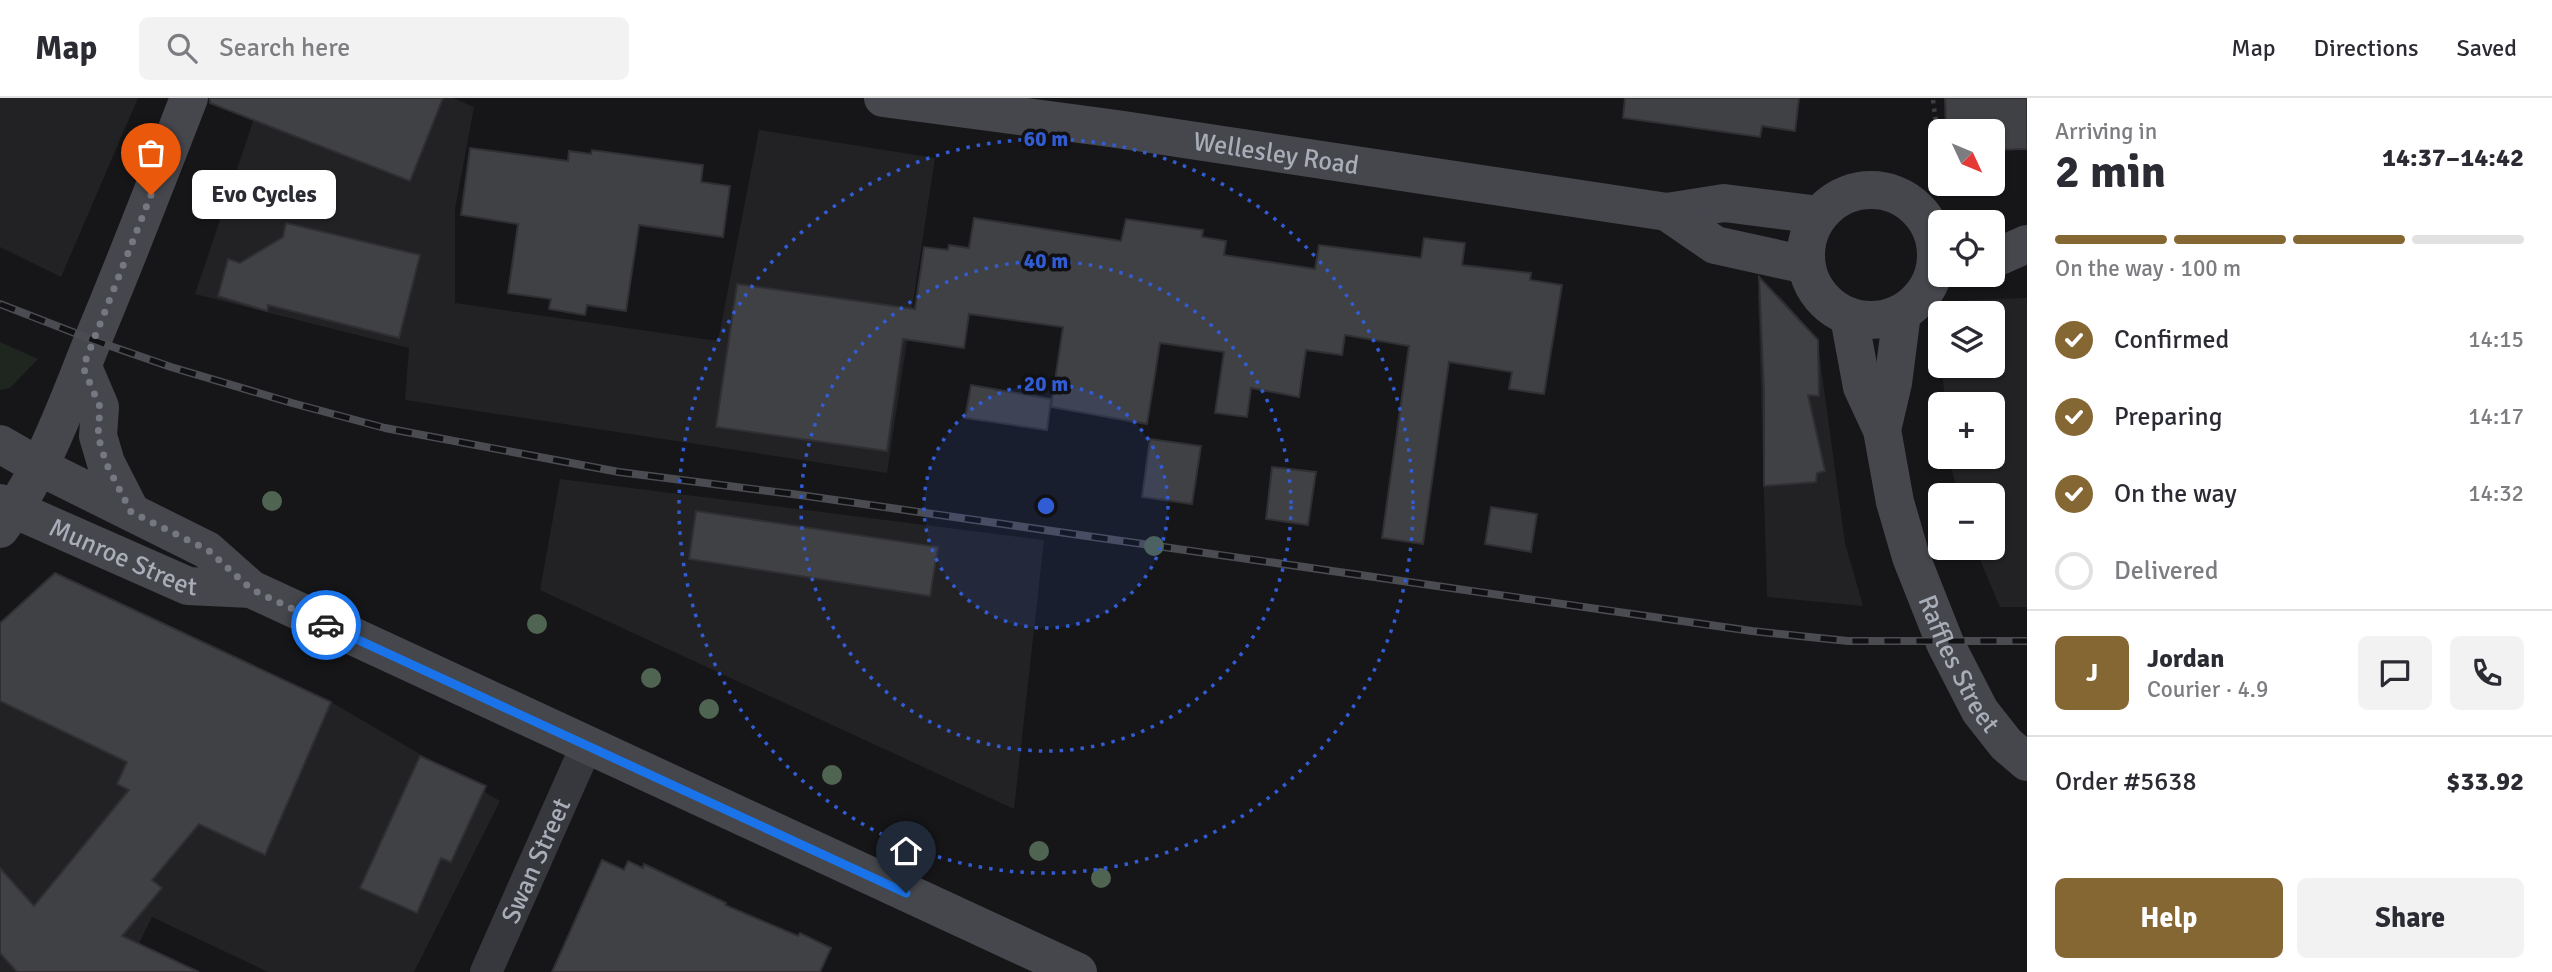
<!DOCTYPE html>
<meta charset="utf-8">
<style>
:root{--surface:#fff;--page:#f2f2f3;--text:#2b2b33;--muted:#7c7c81;--line:#e1e1e2;--accent:#856733}
body{margin:0;font-family:Signika,sans-serif;background:var(--page);color:var(--text);height:100vh;display:flex;flex-direction:column;font-size:26px;white-space:nowrap}
*{box-sizing:border-box;margin:0}
p{font-size:23px;color:var(--muted)}
.icon{flex:none;width:38px;height:38px;fill:none;stroke:currentColor;stroke-width:2;stroke-linecap:round;stroke-linejoin:round}
.map{position:relative;flex:1;overflow:hidden}
.sheet{display:flex;flex-direction:column;background:var(--surface);width:525px}
.sheet>*{flex:none}
.needle{width:46px;rotate:134deg}
.tools{position:absolute;left:1928px;top:21px;display:grid;gap:14px}
.tools a{display:grid;place-items:center;width:77px;height:77px;border-radius:10px;background:var(--surface);box-shadow:0 2px 5px #0004;font-size:35px}
.pin{position:absolute;display:grid;place-items:center;width:60px;height:60px;color:#fff;margin:-72px -30px;border-radius:50% 50% 50% 0;rotate:-45deg;box-shadow:0 0 7px #0007}
.pin .icon{rotate:45deg}
.courier{position:absolute;display:grid;place-items:center;width:70px;height:70px;margin:-35px;border:5px solid #1a73e8;border-radius:50%;background:#fff;color:#222;box-shadow:0 2px 9px #0007}
.bubble{position:absolute;height:49px;border-radius:10px;background:var(--surface);box-shadow:0 2px 5px #0004;font-size:23px;font-weight:800;line-height:49px;text-align:center}
.summary em{font-style:normal;font-weight:800}
.summary div{display:flex;flex-direction:column-reverse}
.summary{display:flex;align-items:center;justify-content:space-between;height:119px;padding:0 28px}
h1{font-size:46px;font-weight:800;line-height:52px}
.bar{display:grid;grid-template-columns:repeat(4,1fr);gap:10px 7px;align-content:center;height:84px;padding:0 28px}
.bar i{height:9px;border-radius:5px;background:var(--line)}
.bar .current{background:var(--accent)}
.bar p{grid-column:span 4}
.line{display:flex;align-items:center;gap:18px;padding:0 28px;border-top:2px solid var(--line)}
.line div{flex:1}
.round{display:grid;place-items:center;flex:none;width:74px;height:74px;border-radius:10px;background:var(--page)}
ol{padding:0 28px;list-style:none}
li{display:flex;align-items:center;gap:21px;height:77px}
li p{margin-inline-start:auto}
li .icon{padding:7px;border-radius:50%;background:var(--accent);color:#fff;stroke-width:4}
li:last-child{color:var(--muted)}
li i{width:38px;height:38px;border:4px solid var(--line);border-radius:50%}
.action{display:flex;gap:14px;margin-top:auto;padding:14px 28px}
.action a{flex:1;height:80px;border-radius:10px;background:var(--accent);color:#fff;font-size:28px;font-weight:800;line-height:80px;text-align:center}
.action a+a{background:var(--page);color:var(--text)}
header{display:flex;align-items:center;gap:42px;box-sizing:border-box;height:98px;padding:0 35px;background:var(--surface);border-bottom:2px solid var(--line)}
header strong{font-size:33px}
nav{display:flex;gap:38px;margin-inline-start:auto;font-size:24px}
.search{width:490px;height:63px;background:var(--page);display:flex;align-items:center;gap:18px;box-sizing:border-box;padding:0 24px;border-radius:10px;color:var(--muted);font-size:26px}
main{display:flex;flex:1;min-height:0}
.map>svg:first-child{display:block}
.built{fill:#222225}
.green{fill:#1e261f}
.building{fill:#404145;stroke:#303034;stroke-width:2}
.lines{fill:none;stroke-linecap:round;stroke-linejoin:round}
.path{stroke:#3d3f44;stroke-width:4.5;stroke-dasharray:3.5 5;stroke-linecap:butt}
.street{stroke:#37383d;stroke-width:32}
.secondary{stroke:#45474d;stroke-width:38}
.rail-casing{stroke:#4a4c52;stroke-width:8}
.rail{stroke:#111113;stroke-width:5;stroke-dasharray:16;stroke-linecap:butt}
.tree{fill:#506452}
.done{stroke:#757880;stroke-width:7;stroke-dasharray:0 12.6}
.route{stroke:#1a73e8;stroke-width:9}
.ring{fill:none;stroke:#325cd3;stroke-width:3.5;stroke-dasharray:3.5 7}
.labels{text-anchor:middle;stroke-width:7;stroke-linejoin:round;paint-order:stroke}
.street-label{font-size:26px;fill:#a8adb8;stroke:#111113}
.centre{fill:#325cd3;stroke:#111113;stroke-width:3.5}
.ring-label{font-size:21px;text-anchor:middle;font-weight:bold;fill:#325cd3;stroke:#111113;stroke-width:7;stroke-linejoin:round;paint-order:stroke}
</style>
<header>
<strong>Map</strong>
<div class="search"><svg class="icon" aria-label="search" viewBox="0 0 24 24"><circle cx="10" cy="10" r="6"/><path d="M15 15l6 6"/></svg>Search here</div>
<nav><a>Map</a><a>Directions</a><a>Saved</a></nav>
</header>
<main>
<div class="map">
<svg width="2027" height="874" viewBox="0 0 2027 874">
<rect width="100%" height="100%" fill="#161618"/>
<g class="built">
<path d="M0 0H138L61 179 0 149Z"/>
<path d="M261 0H453L474 9 455 111V205L718 243 759 32 935 60 887 375 405 302 409 250 195 196Z"/>
<path d="M1758 194 1779 197 1813 236 1818 247 1845 445 1863 508 1767 499Z"/>
<path d="M2027 200V509H2000L1975 450H1993V397H1958L1949 359H1993V306H1945L1942 268H1993V215H1954L1960 208 1969 202Z"/>
<path d="M560 381 1044 442 1014 711 540 492Z"/>
<path d="M55 475 331 604 500 703 414 874H268L152 819 125 874H0V525Z"/>
</g>
<path class="green" d="M0 244 38 261 10 290 0 292Z"/>
<g class="building">
<path d="M210 0H443L410 83 210 5Z"/>
<path d="M1625 0H1799L1795 33 1762 28 1760 39 1623 20Z"/>
<path d="M1945 0H2027V51L1993 52V33H1946Z"/>
<path d="M470 50 568 63 569 53 591 56 592 52 703 67 701 84 730 88 723 139 639 127 626 213 587 207 585 217 549 211 551 201 508 195 518 126 461 117Z"/>
<path d="M974 120 1121 143 1126 121 1203 132 1202 139 1226 143 1224 157 1315 171 1319 147 1421 160 1424 140 1465 145 1462 167 1531 175 1530 182 1562 187 1544 296 1509 291 1512 274 1449 264 1423 446 1382 440 1409 248 1345 237 1342 257 1306 252 1299 299 1251 290 1247 319 1215 315 1224 254 1160 245 1147 326 1051 309 1063 229 969 216 964 250 903 241 887 353 716 329 737 186 915 211 924 149 948 152 949 147 969 150Z"/>
<path d="M286 125 420 157 399 240 268 207 267 213 218 198 228 161 240 165 283 139Z"/>
<path d="M1759 179 1818 242 1819 298 1808 297 1825 373 1817 375 1816 384 1764 388V296Z"/>
<path d="M971 287 1051 301 1047 332 965 320Z"/>
<path d="M1150 341 1201 348 1192 406 1142 399Z"/>
<path d="M1272 369 1316 374 1308 427 1266 421Z"/>
<path d="M1491 409 1537 416 1531 454 1485 446Z"/>
<path d="M696 413 938 449 930 498 689 461Z"/>
<path d="M55 475 331 604 265 757 199 726 152 782 162 790 122 838 199 874H17L0 855V770L34 808 129 692 117 686 127 664 0 603V525Z"/>
<path d="M420 658 486 688 451 764 441 760 417 815 360 790Z"/>
<path d="M602 762 624 772 628 763 643 770 644 766 726 805 725 807 798 838 800 835 831 850 820 874H552Z"/>
</g>
<g class="lines">
<path class="path" d="M1933 2 1936 25V87"/>
<path class="street" id="s1" d="M486 874 586 649"/>
<g class="secondary">
<path id="s2" d="M883 0 1117 31 1667 114 1724 105 1819 117"/>
<circle cx="1871" cy="157" r="65"/>
<path d="M1667 114 1715 147 1806 167"/>
<path d="M1993 161 2027 146"/>
<path id="s3" d="M1849 219 1862 289 1882 332 1895 404 1911 459 1945 545 1980 613 2006 646 2027 664"/>
<path d="M83 269 100 309 98 338 106 365 131 414"/>
<path d="M1882 332 1893 285 1902 215"/>
<path d="M0 346 40 369 207 452 251 491 1078 874"/>
<path id="s4" d="M0 405 188 488 251 491"/>
<path d="M0 431C44 374 67 305 94 239 127 160 158 80 189 0"/>
</g>
<g class="rail-casing">
<path id="rail" d="M0 206 93 242 171 269 292 305 385 330 619 374 800 397 1752 533 1848 543H2027"/>
</g>
<use href="#rail" class="rail"/>
</g>
<g class="tree">
<circle cx="272" cy="403" r="10"/>
<circle cx="1154" cy="448" r="10"/>
<circle cx="537" cy="526" r="10"/>
<circle cx="651" cy="580" r="10"/>
<circle cx="709" cy="611" r="10"/>
<circle cx="832" cy="677" r="10"/>
<circle cx="1039" cy="753" r="10"/>
<circle cx="1101" cy="780" r="10"/>
</g>
<g class="lines">
<path class="done" d="M151 97 83 269 100 309 98 338 106 365 131 414 208 452 251 491 326 527"/>
<path class="route" d="M326 527 906 795"/>
</g>
<circle cx="1046" cy="408" r="122" fill="#325cd3" fill-opacity=".12"/>
<g class="ring">
<circle cx="1046" cy="408" r="122"/>
<circle cx="1046" cy="408" r="245"/>
<circle cx="1046" cy="408" r="367"/>
</g>
<g class="labels">
<g class="street-label">
<text dy="9" stroke="none"><textPath href="#s2" startOffset="397">Wellesley Road</textPath></text>
<text dy="9" stroke="none"><textPath href="#s4" startOffset="135">Munroe Street</textPath></text>
<text dy="9" stroke="none"><textPath href="#s3" startOffset="366">Raffles Street</textPath></text>
<text dy="9" stroke="none"><textPath href="#s1" startOffset="122">Swan Street</textPath></text>
</g>
</g>
<circle cx="1046" cy="408" r="10" class="centre"/>
<g class="ring-label">
<text x="1046" y="48">60 m</text>
<text x="1046" y="170">40 m</text>
<text x="1046" y="293">20 m</text>
</g>
</svg>
<div class="tools">
<a><svg class="needle" viewBox="-14 -14 28 28"><path d="M0-13l5 13h-10z" fill="#e53935"/><path d="M0 13l5-13h-10z" fill="#7c7c81"/></svg></a>
<a><svg class="icon" aria-label="locate" viewBox="0 0 24 24"><circle cx="12" cy="12" r="6"/><path d="M12 2v4M12 18v4M2 12h4M18 12h4"/></svg></a>
<a><svg class="icon" aria-label="layers" viewBox="0 0 24 24"><path d="M12 4l9 5-9 5-9-5zM3 14l9 5 9-5"/></svg></a>
<a>+</a>
<a>−</a>
</div>
<div class="pin" style="left:151px;top:97px;background:#ea580c"><svg class="icon" aria-label="bag" viewBox="0 0 24 24"><path d="M5 8h14l-1 12H6zM9 8a3 3 0 0 1 6 0"/></svg></div>
<div class="pin" style="left:906px;top:795px;background:#1f2937"><svg class="icon" aria-label="home" viewBox="0 0 24 24"><path d="M3 11l9-7 9 7M6 9v11h12V9"/></svg></div>
<div class="courier" style="left:326px;top:527px"><svg class="icon" aria-label="car" viewBox="0 0 24 24"><path d="M5 17H2v-5l4-1 3-4h7l3 4 3 1v5h-3M9 17h6M6 11h13"/><circle cx="7" cy="17" r="2"/><circle cx="17" cy="17" r="2"/></svg></div>
<div class="bubble" style="left:192px;top:72px;width:144px">Evo Cycles</div>
</div>
<section class="sheet">
<div class="summary"><div><h1>2 min</h1><p>Arriving in</p></div><em>14:37–14:42</em></div>
<div class="bar"><i class="current"></i><i class="current"></i><i class="current"></i><i></i><p>On the way · 100 m</p></div>
<ol>
<li><svg class="icon" aria-label="check" viewBox="0 0 24 24"><path d="M5 12l5 5 9-10"/></svg>Confirmed<p>14:15</p></li>
<li><svg class="icon" aria-label="check" viewBox="0 0 24 24"><path d="M5 12l5 5 9-10"/></svg>Preparing<p>14:17</p></li>
<li><svg class="icon" aria-label="check" viewBox="0 0 24 24"><path d="M5 12l5 5 9-10"/></svg>On the way<p>14:32</p></li>
<li><i></i>Delivered</li>
</ol>
<div class="line" style="height:126px"><b class="round" style="background:var(--accent);color:#fff">J</b><div><b>Jordan</b><p>Courier · 4.9</p></div><a class="round"><svg class="icon" aria-label="chat" viewBox="0 0 24 24"><path d="M4 5h16v11H9l-5 4z"/></svg></a><a class="round"><svg class="icon" aria-label="phone" viewBox="0 0 24 24"><path d="M5 4h4l2 5-3 2q2 4 5 5l2-3 5 2v4C11 20 4 13 5 4z"/></svg></a></div>
<div class="line" style="height:91px"><div>Order #5638</div><b>$33.92</b></div>
<div class="action"><a>Help</a><a>Share</a></div>
</section>
</main>
